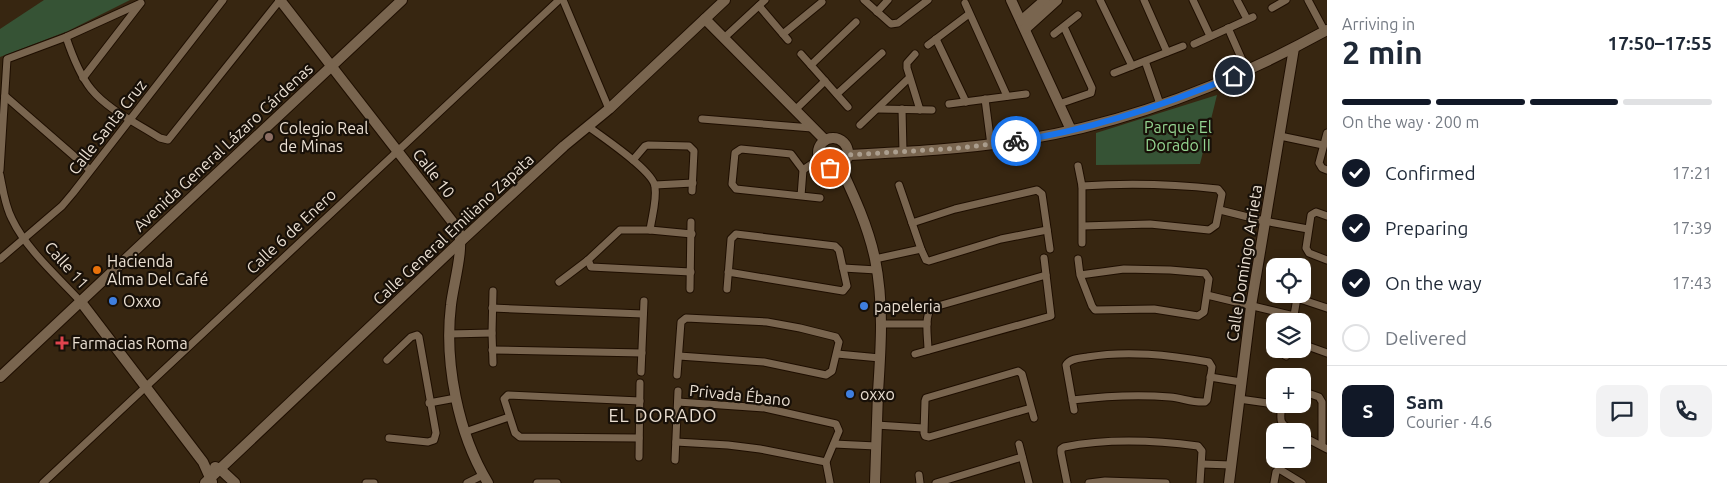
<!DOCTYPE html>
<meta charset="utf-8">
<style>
:root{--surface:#fff;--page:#f2f2f3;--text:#1f2937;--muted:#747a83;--line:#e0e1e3;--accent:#111827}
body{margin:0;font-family:Ubuntu,sans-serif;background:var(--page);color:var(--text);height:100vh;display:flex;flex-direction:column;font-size:19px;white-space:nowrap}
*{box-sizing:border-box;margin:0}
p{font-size:16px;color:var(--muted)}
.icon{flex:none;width:28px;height:28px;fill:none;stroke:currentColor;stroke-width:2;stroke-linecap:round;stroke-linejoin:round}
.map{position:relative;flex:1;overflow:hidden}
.panel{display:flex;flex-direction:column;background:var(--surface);width:400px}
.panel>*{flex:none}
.fabs{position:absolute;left:1266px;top:258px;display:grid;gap:10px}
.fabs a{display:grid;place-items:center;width:45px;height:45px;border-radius:10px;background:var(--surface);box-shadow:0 2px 12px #0003;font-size:25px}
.pin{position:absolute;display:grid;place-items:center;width:42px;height:42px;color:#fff;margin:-21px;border:2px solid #fff;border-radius:50%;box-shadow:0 1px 5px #0007}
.courier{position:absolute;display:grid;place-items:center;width:50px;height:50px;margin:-25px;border:4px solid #1a73e8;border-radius:50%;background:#fff;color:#222;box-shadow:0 1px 6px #0007}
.overview em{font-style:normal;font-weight:700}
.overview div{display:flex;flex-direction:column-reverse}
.overview{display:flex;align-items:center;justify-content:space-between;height:85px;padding:0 15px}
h1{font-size:32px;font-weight:700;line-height:38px}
.bar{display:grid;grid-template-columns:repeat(4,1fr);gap:8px 5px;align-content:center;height:60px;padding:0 15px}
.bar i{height:6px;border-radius:4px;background:var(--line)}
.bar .on{background:var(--accent)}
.bar p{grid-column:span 4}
.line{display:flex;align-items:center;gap:12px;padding:0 15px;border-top:1px solid var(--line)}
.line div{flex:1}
.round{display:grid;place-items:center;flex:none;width:52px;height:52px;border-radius:10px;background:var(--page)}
ol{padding:0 15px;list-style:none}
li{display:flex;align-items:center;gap:15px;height:55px}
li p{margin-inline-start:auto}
li .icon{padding:5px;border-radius:50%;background:var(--accent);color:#fff;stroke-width:4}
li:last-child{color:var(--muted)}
li i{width:28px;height:28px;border:2px solid var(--line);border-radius:50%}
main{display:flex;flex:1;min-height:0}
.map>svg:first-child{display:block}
.green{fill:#365335}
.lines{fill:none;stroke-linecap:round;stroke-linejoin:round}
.street-casing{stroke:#1e0e00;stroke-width:9}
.secondary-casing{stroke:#1e0e00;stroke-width:12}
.street{stroke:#79654f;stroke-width:7}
.secondary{stroke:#79654f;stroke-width:10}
.done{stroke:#ab9e8e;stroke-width:5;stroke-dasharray:0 9}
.route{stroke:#1a73e8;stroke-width:6}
.education-dot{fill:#8d6e63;stroke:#181008;stroke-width:2}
.food-dot{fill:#e8710a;stroke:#181008;stroke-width:2}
.shop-dot{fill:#3f7fe0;stroke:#181008;stroke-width:2}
.health-dot{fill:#e0444e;stroke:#181008;stroke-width:2}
.labels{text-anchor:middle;stroke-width:4.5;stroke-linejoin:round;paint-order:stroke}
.street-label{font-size:16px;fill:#eadfd2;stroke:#181008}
.park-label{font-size:16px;fill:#94d591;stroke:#181008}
.poi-label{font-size:16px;fill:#eadfd2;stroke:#181008;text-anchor:start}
.neighbourhood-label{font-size:18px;letter-spacing:1px;fill:#eadfd2;stroke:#181008}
</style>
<main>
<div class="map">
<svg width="1327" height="483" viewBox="0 0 1327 483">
<rect width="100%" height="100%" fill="#372611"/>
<g class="green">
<path d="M44 0H130L68 31 0 57V29Z"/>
<path d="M1217 95 1200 164 1096 165V133Z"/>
</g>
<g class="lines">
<g class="street-casing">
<g id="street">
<path d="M563 0 609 109"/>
<path d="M864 0 891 24 898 23 928 0"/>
<path d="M1100 0 1132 66"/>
<path d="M1144 0 1167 52"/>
<path d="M1193 0 1210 36"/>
<path d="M1237 0 1247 19"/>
<path d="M1308 0 1325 32"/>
<path d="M965 3 1007 96"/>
<path d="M759 6 788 40"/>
<path d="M1272 8 1286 0"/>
<path d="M877 12 888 0"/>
<path d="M1228 28 1247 71"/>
<path d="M783 34 822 2"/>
<path d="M1054 34 1078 15"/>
<path d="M66 37C72 55 79 74 91 89 108 110 137 123 160 138L168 140 280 0"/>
<path d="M724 38 765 0"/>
<path d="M936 39 966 102"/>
<path d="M1194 44 1253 17"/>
<path d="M928 45 969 14"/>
<path d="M801 54 848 107"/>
<path d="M915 54 907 63V68L920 110"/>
<path d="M1145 61 1160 104"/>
<path d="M811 65 856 22"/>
<path d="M1114 73 1183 46"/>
<path d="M83 78 140 4"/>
<path d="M837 94 882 53"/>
<path d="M5 96 90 170"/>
<path d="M985 99 991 145"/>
<path d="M949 104 1026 94"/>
<path d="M1059 104 1091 93 1092 88 1064 27"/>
<path d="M878 109 932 110"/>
<path d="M902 109 903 152"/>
<path d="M795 110 825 81"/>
<path d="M702 119 812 128"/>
<path d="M860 125 909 78"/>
<path d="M589 127C602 137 654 171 655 187 657 200 652 216 650 230"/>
<path d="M1327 133 1319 163 1322 168 1327 170"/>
<path d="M1280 136 1323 145"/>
<path d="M633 160 645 146 648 145 689 146 694 151 692 191"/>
<path d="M1078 166 1082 186V243"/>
<path d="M0 170 7 59 66 37 141 3"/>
<path d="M803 170 819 159"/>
<path d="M0 175C3 190 5 206 12 219 26 249 59 278 81 302"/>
<path d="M655 185 693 183"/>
<path d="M899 185 921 249 926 260 929 261 1001 239 1047 230"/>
<path d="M1082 186C1128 183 1172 184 1218 189L1222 194 1216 225 1209 230 1150 224 1083 226"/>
<path d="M801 196 803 170 791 154 741 149 735 153 732 184 736 189 820 198"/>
<path d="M1220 210 1264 221 1308 229"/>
<path d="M1327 216 1316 212 1311 215 1306 248 1309 253 1327 260"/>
<path d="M912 223 955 209 1037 190 1042 194 1050 249"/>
<path d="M0 259 62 206 73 193 223 0"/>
<path d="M875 259 921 249"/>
<path d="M1078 259 1080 275 1092 306 1095 310 1154 309 1198 316 1204 312 1209 279 1205 273 1170 270 1124 269 1080 275"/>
<path d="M588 260 591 267 691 272"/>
<path d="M843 268 877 270"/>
<path d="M559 282 588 260 620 230H650L692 234"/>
<path d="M690 289 691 222"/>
<path d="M727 289 731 239 736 234 835 246 839 250 847 286 843 291 728 272"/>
<path d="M1285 294 1327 308"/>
<path d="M1207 295 1294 316"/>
<path d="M492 308 643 314"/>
<path d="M1293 321 1297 298"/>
<path d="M881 324H927"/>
<path d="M449 334 492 333"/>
<path d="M1302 344 1327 353"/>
<path d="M492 350 642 353"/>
<path d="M928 350C928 338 924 319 931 308L1046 275"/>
<path d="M837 354 880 358"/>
<path d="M915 354 1051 316 1044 258"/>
<path d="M1286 356 1288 349"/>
<path d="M387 360 411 337 417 335 419 337 436 433 434 440 428 442 389 438"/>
<path d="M493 363 492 333 493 291"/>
<path d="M641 372 644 301"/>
<path d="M677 375 681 322 686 318 767 322 800 328 836 337 839 342 832 371 826 375 764 362 679 356"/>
<path d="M1210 377 1241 382"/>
<path d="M1302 391 1319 397 1322 402V445"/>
<path d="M1239 399 1282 405"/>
<path d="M1072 400C1105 396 1137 394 1170 397 1182 398 1193 403 1205 402L1207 400 1212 367 1209 362C1169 355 1128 350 1087 357 1080 358 1070 358 1066 365L1074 410"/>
<path d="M678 402 765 408 836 424 839 431 826 462 830 483"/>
<path d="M429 403 456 398"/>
<path d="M1282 404C1280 420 1278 424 1294 431"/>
<path d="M1031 408 929 437 925 436 924 433 925 401 926 398 1018 371 1022 374 1034 418"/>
<path d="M876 425 923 428"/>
<path d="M465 432 509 417"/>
<path d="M1302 436 1327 449"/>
<path d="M639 438 520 437 515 433 504 399 508 395 640 401"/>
<path d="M676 442 728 445 760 449 826 462"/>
<path d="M834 444 876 446"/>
<path d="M1019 444 1029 483"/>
<path d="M639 457 640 383"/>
<path d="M675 460 678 391"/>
<path d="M1202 464 1231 465"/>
<path d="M919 475 920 483"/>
<path d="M43 483 559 0"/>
<path d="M366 483H374"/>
<path d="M467 483 483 475"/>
<path d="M537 483H557"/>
<path d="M936 483 1022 457"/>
<path d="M1067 483 1061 453V449L1064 447C1109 438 1153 440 1198 446L1202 451 1200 483"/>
<path d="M1089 483 1105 481 1166 483"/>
<path d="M1274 483 1276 472 1279 469 1302 483"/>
</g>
</g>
<g class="secondary-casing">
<g id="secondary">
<path d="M280 0 458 229C465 247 453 285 451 305 444 362 458 434 488 483"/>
<path d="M1011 0 1071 130"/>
<path d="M705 19 825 140"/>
<path d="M1021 21 1045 0"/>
<path d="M1025 29 1057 0"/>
<circle cx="833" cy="153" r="15"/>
<path d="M848 155C906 152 965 149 1022 140 1128 123 1233 82 1327 30"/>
<path d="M840 166C854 196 868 226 875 259 884 303 881 347 878 392 877 422 876 453 875 483"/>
<path d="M81 302 203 462 212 482"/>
<path d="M0 377 402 0"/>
<path d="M215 467 220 469 235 483"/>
<path d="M205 483 461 241 564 146 609 109 725 0"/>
<path d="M1229 483 1251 306 1294 48"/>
</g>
</g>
<use href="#street" class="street"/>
<use href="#secondary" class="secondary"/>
</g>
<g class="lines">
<path class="done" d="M830 168C840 168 846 164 848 155L960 148 1016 141"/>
<path class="route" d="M1016 141C1091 130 1165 105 1234 76"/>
</g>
<circle class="education-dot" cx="269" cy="137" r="5"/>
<circle class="food-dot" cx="97" cy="270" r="5"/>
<g class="shop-dot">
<circle cx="113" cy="301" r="5"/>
<circle cx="864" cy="306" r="5"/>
<circle cx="850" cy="394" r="5"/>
</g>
<path class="health-dot" d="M59.5 335.5h5v5h5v5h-5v5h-5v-5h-5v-5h5z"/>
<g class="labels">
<g class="street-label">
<text transform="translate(107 127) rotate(-52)" y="6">Calle Santa Cruz</text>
<text transform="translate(223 147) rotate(-43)" y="6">Avenida General Lázaro Cárdenas</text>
<text transform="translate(434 173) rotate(52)" y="6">Calle 10</text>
<text transform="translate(453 229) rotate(-43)" y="6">Calle General Emiliano Zapata</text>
<text transform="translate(291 231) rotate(-43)" y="6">Calle 6 de Enero</text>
<text transform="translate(1244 263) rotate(-81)" y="6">Calle Domingo Arrieta</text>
<text transform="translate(67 265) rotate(48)" y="6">Calle 11</text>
<text transform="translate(740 395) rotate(6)" y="6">Privada Ébano</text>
</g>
<g class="park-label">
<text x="1178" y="133">Parque El<tspan x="1178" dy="18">Dorado II</tspan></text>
</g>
<g class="poi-label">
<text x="279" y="134">Colegio Real<tspan x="279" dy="18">de Minas</tspan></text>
<text x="107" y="267">Hacienda<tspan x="107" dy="18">Alma Del Café</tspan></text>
<text x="123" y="307">Oxxo</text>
<text x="874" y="312">papeleria</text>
<text x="72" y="349">Farmacias Roma</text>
<text x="860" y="400">oxxo</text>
</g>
<g class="neighbourhood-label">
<text x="663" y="422">EL DORADO</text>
</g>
</g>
</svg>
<div class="fabs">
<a><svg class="icon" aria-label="locate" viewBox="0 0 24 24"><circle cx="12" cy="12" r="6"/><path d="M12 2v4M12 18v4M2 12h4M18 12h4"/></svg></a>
<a><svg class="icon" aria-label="layers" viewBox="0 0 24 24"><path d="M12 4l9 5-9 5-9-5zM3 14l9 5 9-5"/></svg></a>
<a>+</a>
<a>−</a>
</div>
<div class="pin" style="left:830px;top:168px;background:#ea580c"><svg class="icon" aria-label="bag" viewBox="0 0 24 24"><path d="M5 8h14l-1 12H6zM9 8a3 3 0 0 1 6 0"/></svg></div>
<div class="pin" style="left:1234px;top:76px;background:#1f2937"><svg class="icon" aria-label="home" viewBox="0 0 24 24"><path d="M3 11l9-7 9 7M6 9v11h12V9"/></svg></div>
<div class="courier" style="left:1016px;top:141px"><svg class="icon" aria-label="bike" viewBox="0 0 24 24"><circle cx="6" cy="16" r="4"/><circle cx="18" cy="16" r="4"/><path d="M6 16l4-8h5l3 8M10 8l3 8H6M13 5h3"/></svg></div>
</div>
<section class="panel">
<div class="overview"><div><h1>2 min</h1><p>Arriving in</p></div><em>17:50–17:55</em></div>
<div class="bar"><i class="on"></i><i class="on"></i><i class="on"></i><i></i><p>On the way · 200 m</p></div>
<ol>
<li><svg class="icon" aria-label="check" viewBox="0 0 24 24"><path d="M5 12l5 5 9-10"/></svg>Confirmed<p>17:21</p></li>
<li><svg class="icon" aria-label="check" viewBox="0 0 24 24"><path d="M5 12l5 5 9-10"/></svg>Preparing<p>17:39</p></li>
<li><svg class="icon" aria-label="check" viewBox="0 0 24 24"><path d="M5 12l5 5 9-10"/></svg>On the way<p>17:43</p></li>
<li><i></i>Delivered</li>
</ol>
<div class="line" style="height:90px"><b class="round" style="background:var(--accent);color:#fff">S</b><div><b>Sam</b><p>Courier · 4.6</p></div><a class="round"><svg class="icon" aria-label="chat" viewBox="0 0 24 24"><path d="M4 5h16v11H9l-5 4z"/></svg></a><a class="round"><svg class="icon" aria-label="phone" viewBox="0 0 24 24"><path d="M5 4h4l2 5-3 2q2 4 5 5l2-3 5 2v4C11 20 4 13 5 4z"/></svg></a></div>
</section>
</main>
